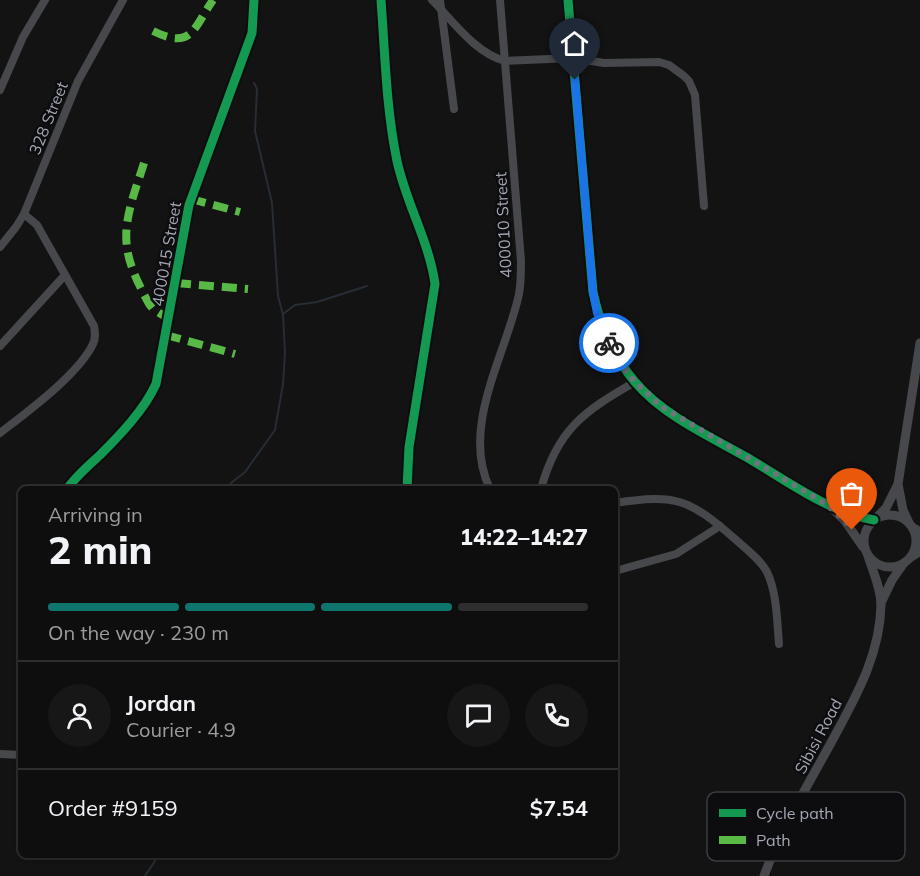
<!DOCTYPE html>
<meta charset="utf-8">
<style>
:root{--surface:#0e0e0e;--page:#171717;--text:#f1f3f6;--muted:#9b9c9e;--line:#2e2e2e;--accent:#0f766e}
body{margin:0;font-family:Mulish,sans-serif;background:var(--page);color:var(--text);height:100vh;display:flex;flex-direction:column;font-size:22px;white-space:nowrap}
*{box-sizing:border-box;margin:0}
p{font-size:20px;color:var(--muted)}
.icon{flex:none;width:33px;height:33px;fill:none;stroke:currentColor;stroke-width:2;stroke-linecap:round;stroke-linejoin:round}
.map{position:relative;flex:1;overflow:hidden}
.details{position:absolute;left:18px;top:486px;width:600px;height:372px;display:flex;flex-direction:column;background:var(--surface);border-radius:9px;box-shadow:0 2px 4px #0004,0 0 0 2px var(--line)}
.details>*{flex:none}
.pin{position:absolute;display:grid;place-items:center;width:51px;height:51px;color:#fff;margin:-62px -26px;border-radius:50% 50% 50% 0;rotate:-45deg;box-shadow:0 0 6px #0007}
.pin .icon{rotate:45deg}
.courier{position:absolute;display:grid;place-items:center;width:60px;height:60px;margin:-30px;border:4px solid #1a73e8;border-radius:50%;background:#fff;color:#222;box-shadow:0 2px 8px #0007}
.head em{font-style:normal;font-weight:800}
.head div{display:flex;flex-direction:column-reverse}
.head{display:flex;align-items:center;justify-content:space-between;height:102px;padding:0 30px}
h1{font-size:39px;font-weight:800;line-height:45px}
.bar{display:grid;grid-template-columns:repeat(4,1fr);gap:9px 6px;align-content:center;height:72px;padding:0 30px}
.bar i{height:8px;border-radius:4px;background:var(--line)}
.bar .selected{background:var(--accent)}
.bar p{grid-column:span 4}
.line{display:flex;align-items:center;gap:15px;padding:0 30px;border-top:2px solid var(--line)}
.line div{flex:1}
.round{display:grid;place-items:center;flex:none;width:63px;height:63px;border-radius:32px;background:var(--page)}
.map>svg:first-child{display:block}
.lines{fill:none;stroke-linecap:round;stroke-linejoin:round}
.stream{stroke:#272d34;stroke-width:2}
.minor{stroke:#47484c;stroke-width:8}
.tertiary{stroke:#47484c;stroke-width:9}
.quiet{stroke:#58b947;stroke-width:8;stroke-dasharray:15 8;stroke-linecap:butt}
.cycleway-casing{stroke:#0d0d0f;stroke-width:13}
.cycleway{stroke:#139951;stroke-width:9}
.done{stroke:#71747c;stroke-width:6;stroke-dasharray:0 10.8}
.route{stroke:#1a73e8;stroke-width:8}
.labels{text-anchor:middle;stroke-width:5;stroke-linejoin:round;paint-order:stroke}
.street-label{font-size:16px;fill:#a4a8b4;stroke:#0d0d0f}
.key{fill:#0d0d0f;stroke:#3a3c41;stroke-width:1.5}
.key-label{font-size:16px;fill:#a4a8b4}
</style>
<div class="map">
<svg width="920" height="876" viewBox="0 0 920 876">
<rect width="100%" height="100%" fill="#131313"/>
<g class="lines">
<g class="stream">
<path d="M283 314 295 305 317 302 367 286"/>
<path d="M228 489 231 483 245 472 275 430 283 384 285 353 283 315 278 296 272 203 255 131 257 89 254 83"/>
<path d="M145 876 159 855"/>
</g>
<g class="minor">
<path d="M381 0C385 53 386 108 397 161 406 203 429 241 435 284L409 447 407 489"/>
<path d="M432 0C453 21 475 53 505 61L573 58 604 63 659 62 669 65 684 76 689 81 695 95 704 206"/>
<path d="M440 0 454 109"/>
<path d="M0 90 23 37 45 0"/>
<path d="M0 247 16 227 24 214 78 81 123 0"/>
<path d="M0 346 65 275"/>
<path d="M0 433C27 412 78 375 93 344 96 338 95 332 94 326L37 225 24 214"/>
<path d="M67 489C76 476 89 465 100 455 121 434 144 410 156 384L189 205 252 33 254 0"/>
<path d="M490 489C460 427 506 355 519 294 521 283 521 272 521 261L500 0"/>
<path d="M541 489C557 430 584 411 635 382"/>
<path d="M615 503C676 494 688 498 735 539 746 549 760 559 767 572 777 593 777 621 779 644"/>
<path d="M913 527 920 531"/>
<path d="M909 559 920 552"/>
<path d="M615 571 676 554 720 526"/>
<path d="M0 754 21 755"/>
</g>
<g class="tertiary">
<path d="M568 0 593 292C600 325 613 356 635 382 664 416 709 436 748 458 787 481 828 512 874 520"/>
<path d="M833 509 845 521 863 547"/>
<circle cx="890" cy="541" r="26"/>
<path d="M877 517 886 508 897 486"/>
<path d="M909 523 903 510 898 484 920 343"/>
<path d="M881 603 892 580 904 563"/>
<path d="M764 876C781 829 808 785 832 741 855 698 880 656 881 605 881 588 873 572 868 556"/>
</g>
<g class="quiet">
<path d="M153 31C192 50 193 29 213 0"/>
<path d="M144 163C136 189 123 219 127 247 129 266 140 287 149 304L153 309 169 319"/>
<path d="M191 199 240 212"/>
<path d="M176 283 248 289"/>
<path d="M166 335 235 354"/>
</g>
<g class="cycleway-casing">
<g id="cycleway">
<path d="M381 0C385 53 386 108 397 161 406 203 429 241 435 284L409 447 407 489"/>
<path d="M568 0 593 292C600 325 613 356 635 382 664 416 709 436 748 458 787 481 828 512 874 520"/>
<path d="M67 489C76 476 89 465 100 455 121 434 144 410 156 384L189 205 252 33 254 0"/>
</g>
</g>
<use href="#cycleway" class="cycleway"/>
</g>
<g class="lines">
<path class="done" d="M609 343 620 363 635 382 662 407 826 504 845 521 852 530"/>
<path class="route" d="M575 80 593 292 597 313 609 343"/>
</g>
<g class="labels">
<g class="street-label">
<text transform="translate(48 118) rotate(-68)" y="6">328 Street</text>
<text transform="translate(503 225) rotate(-93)" y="6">400010 Street</text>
<text transform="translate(166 254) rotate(-80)" y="6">400015 Street</text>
<text transform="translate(818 736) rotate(-62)" y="6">Sibisi Road</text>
</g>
</g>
<rect x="707" y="792" width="198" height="69" rx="9" class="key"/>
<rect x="719" y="809" width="27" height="8" fill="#139951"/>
<rect x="719" y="836" width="27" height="8" fill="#58b947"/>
<g class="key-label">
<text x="756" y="819">Cycle path</text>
<text x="756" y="846">Path</text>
</g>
</svg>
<div class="pin" style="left:852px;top:530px;background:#ea580c"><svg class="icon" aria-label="bag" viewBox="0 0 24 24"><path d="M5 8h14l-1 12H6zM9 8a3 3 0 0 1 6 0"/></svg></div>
<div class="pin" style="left:575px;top:80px;background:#1f2937"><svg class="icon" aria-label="home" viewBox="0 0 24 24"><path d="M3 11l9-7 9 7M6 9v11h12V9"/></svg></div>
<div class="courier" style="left:609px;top:343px"><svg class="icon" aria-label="bike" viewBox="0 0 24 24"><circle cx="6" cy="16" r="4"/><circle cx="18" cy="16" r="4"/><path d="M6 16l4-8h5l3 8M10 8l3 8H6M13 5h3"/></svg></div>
<section class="details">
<div class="head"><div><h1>2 min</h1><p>Arriving in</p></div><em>14:22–14:27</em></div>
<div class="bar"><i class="selected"></i><i class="selected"></i><i class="selected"></i><i></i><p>On the way · 230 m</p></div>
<div class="line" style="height:108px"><a class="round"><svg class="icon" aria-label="person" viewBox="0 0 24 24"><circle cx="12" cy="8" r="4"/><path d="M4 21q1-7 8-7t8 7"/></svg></a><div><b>Jordan</b><p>Courier · 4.9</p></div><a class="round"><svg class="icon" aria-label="chat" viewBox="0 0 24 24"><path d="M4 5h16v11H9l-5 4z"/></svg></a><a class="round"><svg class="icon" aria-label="phone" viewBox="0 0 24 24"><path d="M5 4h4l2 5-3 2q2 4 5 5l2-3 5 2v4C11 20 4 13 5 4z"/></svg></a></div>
<div class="line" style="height:78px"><div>Order #9159</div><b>$7.54</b></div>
</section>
</div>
